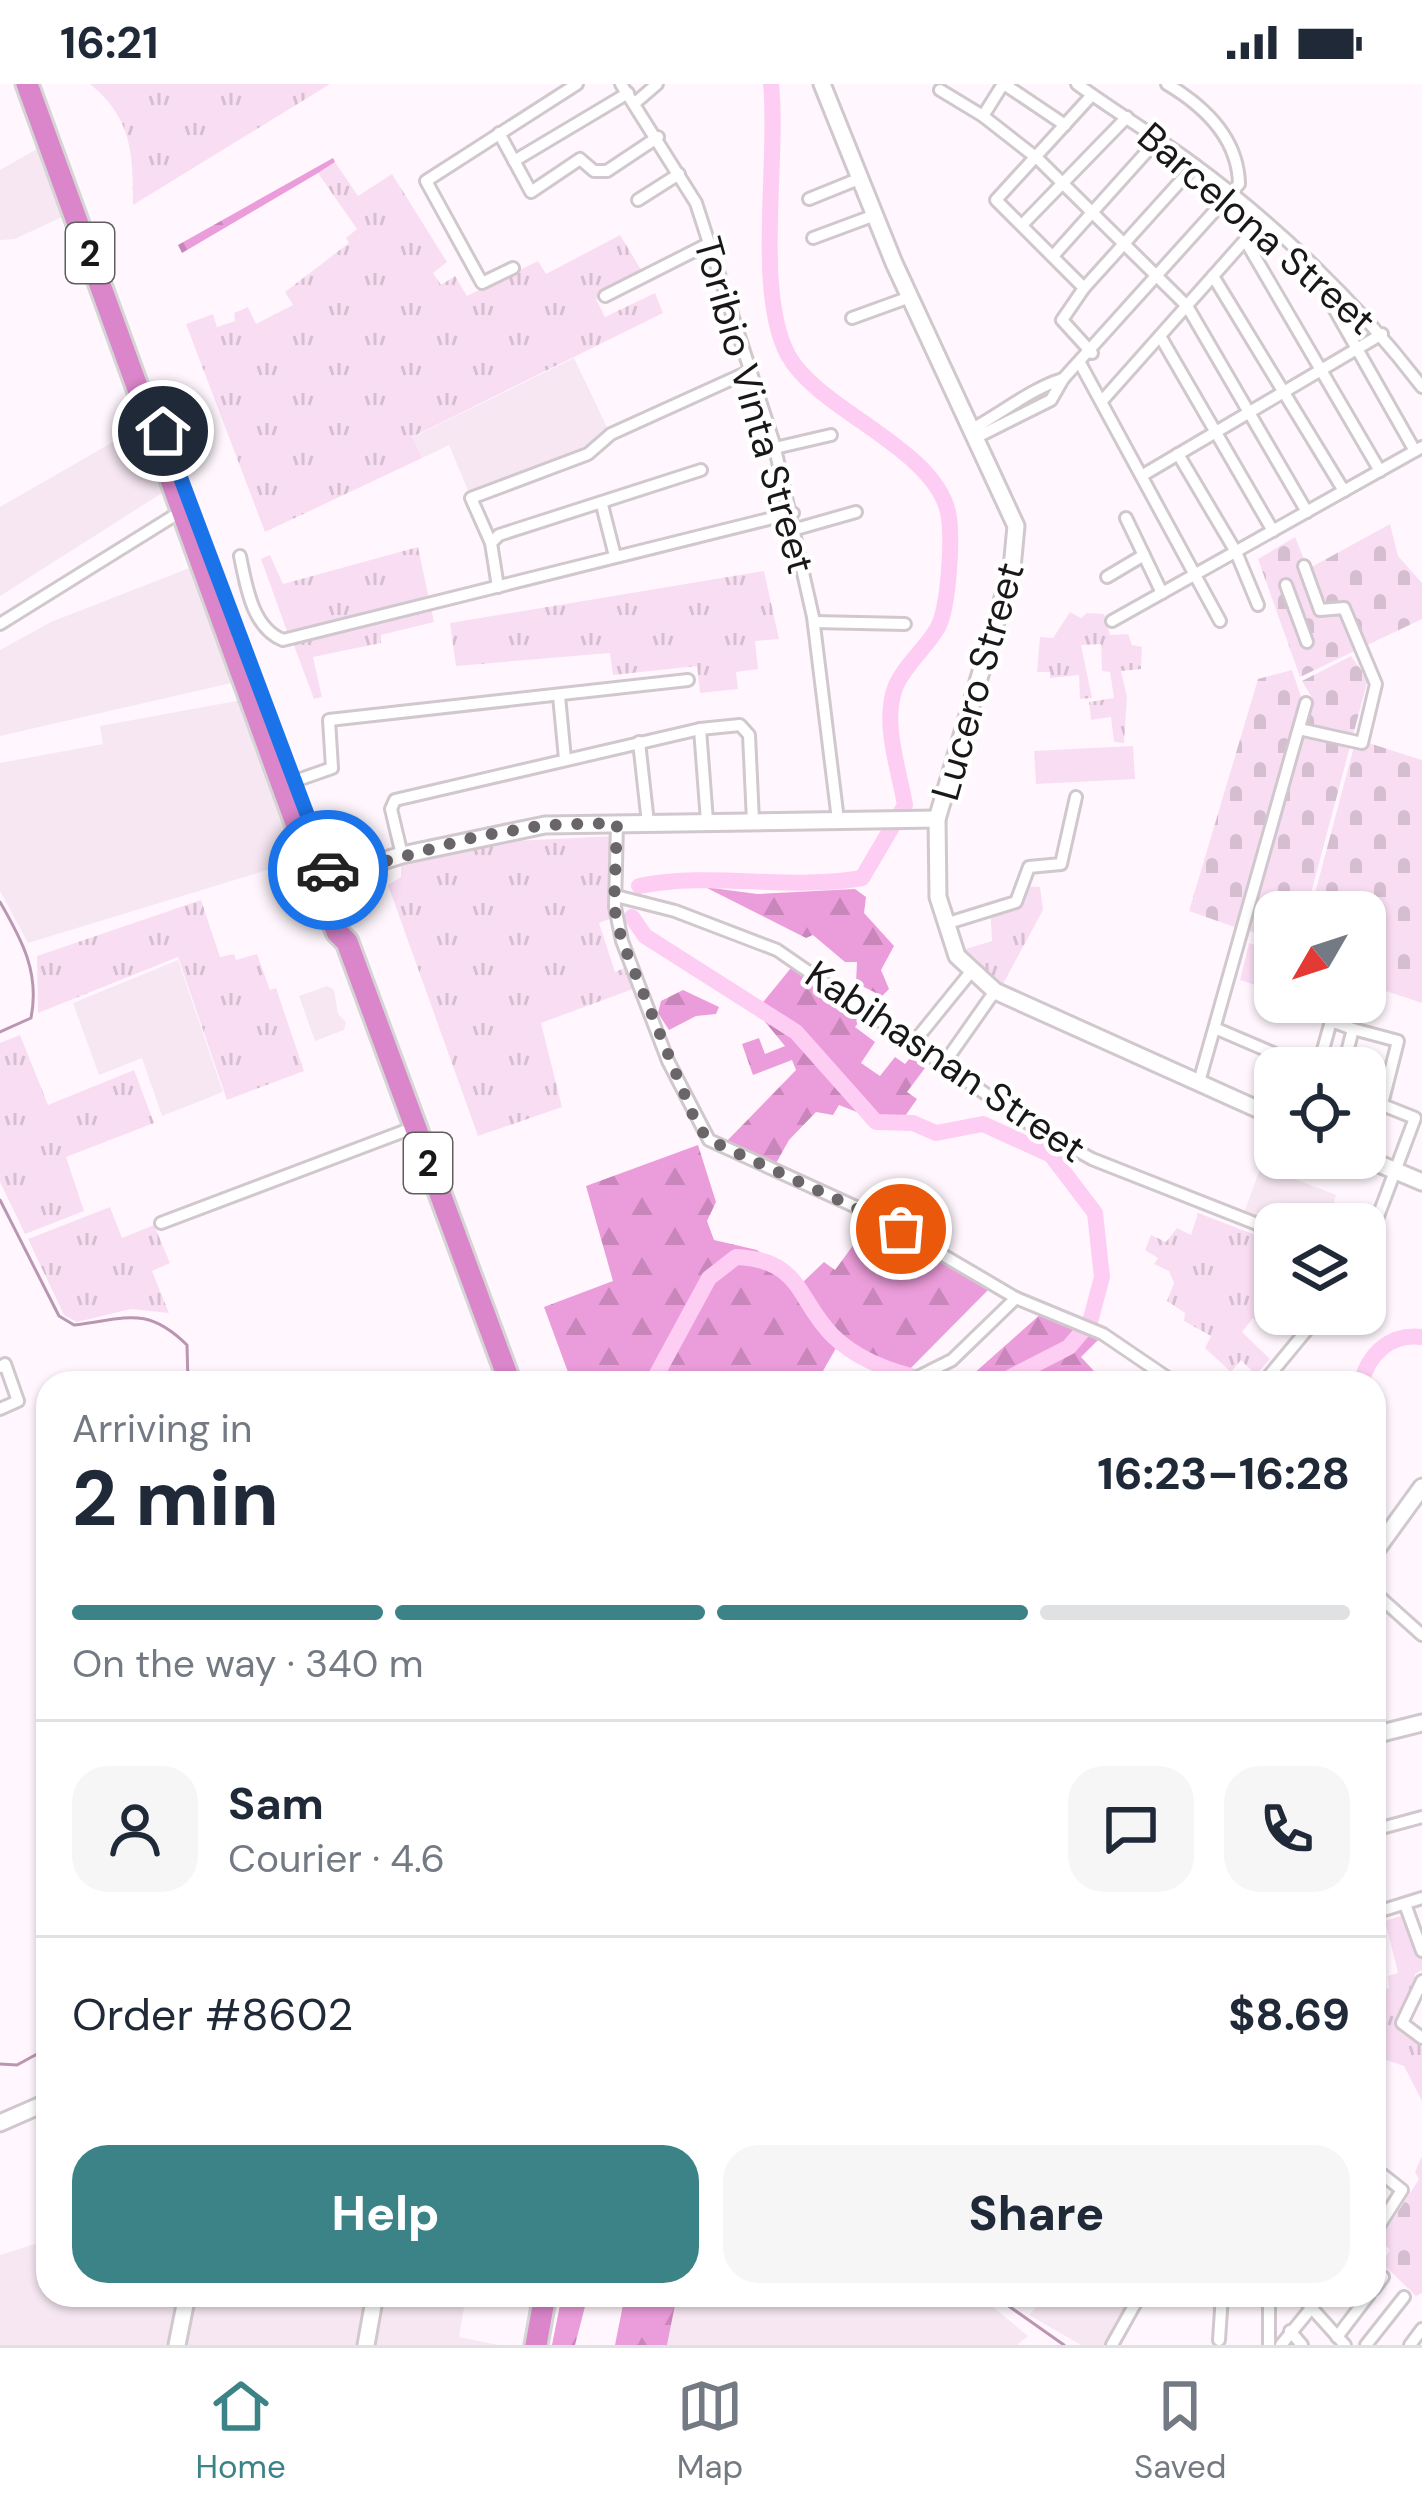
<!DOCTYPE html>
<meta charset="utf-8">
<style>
:root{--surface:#fff;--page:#f6f6f7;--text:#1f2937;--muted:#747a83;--line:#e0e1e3;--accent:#3b8386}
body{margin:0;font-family:"DM Sans",sans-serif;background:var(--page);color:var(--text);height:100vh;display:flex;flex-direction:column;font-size:45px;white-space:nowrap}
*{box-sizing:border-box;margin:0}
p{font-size:39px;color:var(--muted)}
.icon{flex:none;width:66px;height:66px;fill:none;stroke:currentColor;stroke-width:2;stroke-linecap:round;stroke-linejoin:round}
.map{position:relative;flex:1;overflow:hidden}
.details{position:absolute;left:36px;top:1287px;width:1350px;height:936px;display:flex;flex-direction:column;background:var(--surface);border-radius:36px;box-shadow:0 3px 9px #0004}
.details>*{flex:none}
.needle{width:78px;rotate:231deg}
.tools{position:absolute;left:1254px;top:807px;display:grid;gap:24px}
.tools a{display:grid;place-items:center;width:132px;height:132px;border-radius:24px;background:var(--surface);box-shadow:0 3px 9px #0004;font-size:60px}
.pin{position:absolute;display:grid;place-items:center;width:102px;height:102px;color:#fff;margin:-51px;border:6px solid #fff;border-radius:50%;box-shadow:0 3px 12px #0007}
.courier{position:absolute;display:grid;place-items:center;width:120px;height:120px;margin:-60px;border:9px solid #1a73e8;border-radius:50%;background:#fff;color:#222;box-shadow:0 3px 15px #0007}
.headline em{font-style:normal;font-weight:800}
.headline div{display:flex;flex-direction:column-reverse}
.headline{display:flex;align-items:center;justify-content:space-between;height:204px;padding:0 36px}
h1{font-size:78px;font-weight:800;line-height:90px}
.bar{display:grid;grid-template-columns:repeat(4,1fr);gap:18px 12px;align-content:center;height:144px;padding:0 36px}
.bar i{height:15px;border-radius:9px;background:var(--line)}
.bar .on{background:var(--accent)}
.bar p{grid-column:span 4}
.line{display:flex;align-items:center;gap:30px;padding:0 36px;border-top:3px solid var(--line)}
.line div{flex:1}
.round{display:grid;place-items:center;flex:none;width:126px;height:126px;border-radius:36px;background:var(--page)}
.cta{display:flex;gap:24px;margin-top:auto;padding:24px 36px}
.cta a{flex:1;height:138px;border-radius:36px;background:var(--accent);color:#fff;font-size:48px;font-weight:800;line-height:138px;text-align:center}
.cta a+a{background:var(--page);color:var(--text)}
.status{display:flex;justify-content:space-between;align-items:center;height:84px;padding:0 60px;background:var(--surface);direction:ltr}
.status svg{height:33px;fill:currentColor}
.menu{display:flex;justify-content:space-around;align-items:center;height:168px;border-top:3px solid var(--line);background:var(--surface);font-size:33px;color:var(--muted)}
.menu a{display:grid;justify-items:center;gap:6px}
.menu .on{color:var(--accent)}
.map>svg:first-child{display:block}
.built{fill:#f6e7f2}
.grass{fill:url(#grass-tufts)}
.forest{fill:url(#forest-firs)}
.cemetery{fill:url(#cemetery-stones)}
.pitch{fill:#f9def3}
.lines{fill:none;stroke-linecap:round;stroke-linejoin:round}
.stream{stroke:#ba96b2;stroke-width:3}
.river{stroke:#fecdf3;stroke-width:16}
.street-casing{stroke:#d0c8cd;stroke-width:16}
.secondary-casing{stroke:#d0c8cd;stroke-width:21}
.highway-casing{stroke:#d6d5d6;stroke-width:27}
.street{stroke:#fff;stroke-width:10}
.secondary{stroke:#fff;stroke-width:15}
.highway{stroke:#db85ca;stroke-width:21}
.done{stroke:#6a6569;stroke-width:12;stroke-dasharray:0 21.6}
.route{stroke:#1a73e8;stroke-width:15}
.labels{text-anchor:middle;stroke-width:9;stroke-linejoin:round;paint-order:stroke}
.shield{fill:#fff;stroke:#5f5d5e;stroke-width:3}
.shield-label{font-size:36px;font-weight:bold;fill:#1a1719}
.street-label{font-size:39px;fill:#1a1719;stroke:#fff}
</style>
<div class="status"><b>16:21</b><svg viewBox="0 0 49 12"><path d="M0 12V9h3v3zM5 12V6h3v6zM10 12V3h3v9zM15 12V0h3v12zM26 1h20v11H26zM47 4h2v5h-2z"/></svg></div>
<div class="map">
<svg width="1422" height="2261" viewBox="0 0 1422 2261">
<defs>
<pattern id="grass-tufts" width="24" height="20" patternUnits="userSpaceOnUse" patternTransform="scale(3)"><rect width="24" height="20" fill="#f9def3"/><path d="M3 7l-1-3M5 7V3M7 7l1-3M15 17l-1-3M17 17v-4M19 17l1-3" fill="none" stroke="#d5bed0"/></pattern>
<pattern id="forest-firs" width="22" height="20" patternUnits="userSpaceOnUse" patternTransform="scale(3)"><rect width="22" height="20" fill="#eb9cda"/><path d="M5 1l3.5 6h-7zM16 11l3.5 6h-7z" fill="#c986ba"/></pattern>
<pattern id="cemetery-stones" width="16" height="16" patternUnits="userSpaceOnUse" patternTransform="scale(3)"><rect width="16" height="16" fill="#f9def3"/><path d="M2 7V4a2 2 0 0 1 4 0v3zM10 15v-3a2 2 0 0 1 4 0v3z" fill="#d5bed0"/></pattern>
</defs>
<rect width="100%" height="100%" fill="#fff7fd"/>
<g class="built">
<path d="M37 65 62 133 15 155 0 156V86Z"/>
<path d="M574 274 613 356 472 416 449 361 422 374 411 354Z"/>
<path d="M139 343 162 409 0 512V423Z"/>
<path d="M192 483 236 598 0 652V566L51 538Z"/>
<path d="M242 616 297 777 28 859 0 807V679L103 660 100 642Z"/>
<path d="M178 876 223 1008 162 1032 142 974 99 991 73 919Z"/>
<path d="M327 902 334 906 338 930 346 938 344 946 315 957 299 912Z"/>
<path d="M1261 1082 1336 1111 1328 1140 1275 1144 1243 1132Z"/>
<path d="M48 2156V2211H466L459 2253 498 2261H0V2171Z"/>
<path d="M677 2211H978L1028 2252 1017 2261H667Z"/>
<path d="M1048 2211H1135L1104 2261H1081L1029 2231Z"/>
</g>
<g class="grass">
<path d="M90 0H330L133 121C133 69 132 34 90 0Z"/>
<path d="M335 78 358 112 392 90 447 178 433 189 441 201 455 192 467 212 538 177 546 190 620 151 643 189 596 215 605 233 655 209 663 229 412 353 422 374 265 448 186 240 213 230 217 243 235 237 234 229 248 223 256 240 293 221 285 208 349 159 346 154 357 145 318 89Z"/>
<path d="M418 463 429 515 288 550 261 475 270 471 283 500Z"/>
<path d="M764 487 779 555 755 557 758 585 736 588 738 605 700 609 697 582 613 591 610 569 456 582 450 539Z"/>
<path d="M430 517 434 538 381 551V559L313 573 322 613 314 615 293 559 303 551Z"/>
<path d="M1070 528 1081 534 1087 529 1104 530 1110 551 1128 550 1132 561 1142 563 1141 585 1121 587 1127 613 1124 659 1114 658 1111 633 1091 636 1089 618 1114 614 1110 588 1102 587 1101 560 1081 561 1092 614 1080 615 1079 591 1050 594V588H1037L1040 553 1053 554Z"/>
<path d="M615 752 612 834 599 839 615 888 634 880 644 901 541 939 562 1023 478 1052 388 801 401 793V782L513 757Z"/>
<path d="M1022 802 1040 803 1043 826 1003 900 962 866 992 857 990 821 1017 817Z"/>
<path d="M201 816 220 873 234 870 236 876 257 870 270 906 276 904 304 987 227 1016 178 873 38 929 37 872Z"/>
<path d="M20 951 48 1021 134 986 154 1039 66 1073 84 1127 25 1150 0 1098V959Z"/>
<path d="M110 1123 122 1154 154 1141 170 1179 152 1187 169 1229 131 1225 77 1238 64 1231 28 1155Z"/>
<path d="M1198 1129 1266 1155 1258 1190 1275 1197V1230H1282L1279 1234 1272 1229 1262 1240 1253 1234 1242 1248 1270 1275 1256 1291 1241 1276 1231 1288 1205 1264 1211 1252 1184 1237 1185 1229 1167 1217 1174 1199 1169 1187 1154 1180 1158 1174 1145 1166 1151 1151 1166 1158 1177 1144 1191 1151Z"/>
<path d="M1401 1832 1411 1859 1422 1858V1886L1415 1890 1419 1915 1398 1944 1422 1963V2017L1404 1982 1374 1972V1908L1389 1904 1388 1892 1398 1889 1385 1837Z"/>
</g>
<g class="forest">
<path d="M333 74 335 78 318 89 182 169 178 161Z"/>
<path d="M705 803 757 810 855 805 866 813 864 829 894 862 881 886 889 905 882 912 856 899 857 878H845L813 851 806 854Z"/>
<path d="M795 879 867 927 855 943 875 958 861 979 880 992 895 973 905 980 911 973 925 984 907 1008 917 1015 903 1035 877 1036 839 1021 833 1031 816 1028 789 1056 775 1081 723 1061 796 986 792 976 753 991 742 960 759 954 765 970 785 962 756 927Z"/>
<path d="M683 906 719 923 716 930 696 932 669 946 658 929 661 917Z"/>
<path d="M698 1061 716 1118 707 1137 714 1156 757 1166 802 1199 824 1178 835 1186 857 1156 872 1161 885 1139 991 1203 900 1295 839 1259 816 1299H572L544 1223 613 1197 586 1102Z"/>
<path d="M1043 1228 1101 1253 1081 1273 1105 1299H963Z"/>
<path d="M562 2211H588L575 2261H552Z"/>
<path d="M625 2211H677L667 2261H615Z"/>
</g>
<g class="cemetery">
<path d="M1390 440 1398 472 1422 499V535L1300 593 1258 475 1295 453 1308 485Z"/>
<path d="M1351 572 1368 595 1306 828H1275V856L1249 847 1312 614 1302 597Z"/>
<path d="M1292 586 1302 616 1240 845 1189 827 1258 595Z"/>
<path d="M1356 655 1422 676V919L1365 900V828H1310Z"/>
<path d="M1249 859 1275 868V908L1240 896Z"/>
<path d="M1422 2072V2209L1416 2212 1382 2179 1390 2166 1380 2156 1419 2095 1415 2088Z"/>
</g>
<path class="pitch" d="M1133 662 1135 695 1036 700 1034 667Z"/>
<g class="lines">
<g class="stream">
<path d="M0 818C22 856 40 889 31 934L0 948"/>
<path d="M0 1116 59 1232 74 1241C126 1235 146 1221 187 1261L188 1299"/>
<path d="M0 1980 17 1981 48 1964"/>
<path d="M993 2211 1064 2261"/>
</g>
<g class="river">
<path d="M639 802C712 787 788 807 862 794L905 721C899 685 882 640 895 604 903 583 925 565 937 545 949 525 953 452 948 428 933 363 818 326 788 271 754 207 779 75 771 0"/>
<path d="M632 833 645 852 796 948 876 1038 913 1039 936 1049 983 1040 1051 1071 1095 1129 1102 1193 1090 1238 1069 1263 999 1299"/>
<path d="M652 1299 709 1194 736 1173C802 1176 796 1214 832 1251 856 1275 891 1288 924 1295"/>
<path d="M1361 1299C1369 1269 1391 1249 1422 1253"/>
</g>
<g class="street-casing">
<g id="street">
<path d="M621 0 696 119 774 360 813 533 838 736"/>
<path d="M1003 0 983 32 1038 75 1187 222 1307 428"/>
<path d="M1004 0 1065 41"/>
<path d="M1077 0C1114 27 1154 51 1191 78 1276 140 1359 220 1422 303"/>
<path d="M940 6 983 32"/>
<path d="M635 19 657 0"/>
<path d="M499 49 531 108 580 75 594 87H607L658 53"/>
<path d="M514 77 628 9"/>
<path d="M809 115 861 94"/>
<path d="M638 116 679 90"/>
<path d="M1022 141 1127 33"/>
<path d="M813 154 875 131"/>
<path d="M1245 156 1380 387"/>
<path d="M1053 172 1158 55"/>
<path d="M513 184 482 199 426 97 577 0"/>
<path d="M1213 192 1344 407"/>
<path d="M1326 202 1331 219 1415 367"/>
<path d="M1084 204 1195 81"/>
<path d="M605 212 710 159"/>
<path d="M852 234 910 213"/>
<path d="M1160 252 1273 447"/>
<path d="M1092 269 1062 236 1084 204 996 116 1092 11"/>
<path d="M1081 281 1220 537"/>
<path d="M1063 295 1239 100C1238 54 1204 22 1167 0"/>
<path d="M1102 317 1262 137"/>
<path d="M972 345C1002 329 1032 304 1063 295L1051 316 977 353"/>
<path d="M775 364 831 351"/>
<path d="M1178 370 1236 468 1258 521"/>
<path d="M1143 391 1382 250"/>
<path d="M602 421 615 472"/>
<path d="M1126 434 1162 509"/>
<path d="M796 445 856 428"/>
<path d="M491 459 471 414 588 370 611 350 750 287"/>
<path d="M240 472C246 501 252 544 283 556L793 429"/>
<path d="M1107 493 1144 471"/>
<path d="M1286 501 1307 558"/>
<path d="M498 503 491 459 499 451 701 386"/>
<path d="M1112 537 1422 363"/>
<path d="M814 538 905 540"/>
<path d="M0 540 180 428"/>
<path d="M559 612 565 675"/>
<path d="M700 645 707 737"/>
<path d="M1299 645 1362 659 1376 600 1344 524 1320 526 1304 482"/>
<path d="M639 658 648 739"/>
<path d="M295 697 332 684 329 636 688 596"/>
<path d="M617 739 615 823 622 857 668 977 709 1056 878 1133 1016 1214 1103 1250 1175 1299"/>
<path d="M402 771 391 725 395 716 700 645 740 641 749 651 753 737"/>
<path d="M616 812 675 827 777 866 1028 1039 1092 1075 1275 1147"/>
<path d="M945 840 1016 818 1029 783 1061 780 1076 713"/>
<path d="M1217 945 1308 984"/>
<path d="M1353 945 1398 957 1382 1020"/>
<path d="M914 958 970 889"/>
<path d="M943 981 995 907"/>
<path d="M1318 984 1331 937 1353 945 1343 984"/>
<path d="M1199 998 1306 619"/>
<path d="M1365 1014 1415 1034 1365 1167"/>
<path d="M161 1139 415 1043"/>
<path d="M0 1283 5 1280 18 1317 0 1325"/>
<path d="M906 1299 952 1276 1016 1214"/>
<path d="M1263 1299 1320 1230"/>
<path d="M1374 1508 1422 1551"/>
<path d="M1374 1746 1422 1733"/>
<path d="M1405 1820 1422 1867"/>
<path d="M1374 1829 1422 1814"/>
<path d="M1422 1897 1402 1939 1422 1954"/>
<path d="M1374 2013 1377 2009"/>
<path d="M1374 2084 1402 2106 1374 2150"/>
<path d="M1374 2205 1383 2193"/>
<path d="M1300 2211 1345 2261"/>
<path d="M1290 2247 1302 2261"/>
<path d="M1337 2253 1369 2211"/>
<path d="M1219 2256 1222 2211"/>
<path d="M1112 2261 1140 2211"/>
<path d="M1269 2261V2211"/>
<path d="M1281 2261 1322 2211"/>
<path d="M1366 2261 1404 2213"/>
<path d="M1410 2261 1422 2245"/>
</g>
</g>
<g class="secondary-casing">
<g id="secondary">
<path d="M822 0 894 179 1016 442 1012 484 937 735 938 813 957 872 995 907 1275 1033"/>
<path d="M317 797 402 771 545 741 937 735"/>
<path d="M1365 1074 1422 1098"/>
<path d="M1374 1469 1422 1403"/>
<path d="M1374 1651 1422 1639"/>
<path d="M0 2039 48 2018"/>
<path d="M177 2261 187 2211"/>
<path d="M366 2261 375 2211"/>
</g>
</g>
<g class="highway-casing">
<g id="highway">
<path d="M27 0 317 797 337 848 347 858 510 1299"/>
<path d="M536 2261 545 2211"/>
</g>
</g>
<use href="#street" class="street"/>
<use href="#secondary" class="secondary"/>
<use href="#highway" class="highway"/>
</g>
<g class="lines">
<path class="done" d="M328 786 331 792 475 753 544 741 617 739 614 823 622 857 697 1041 709 1056 901 1145"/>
<path class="route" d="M163 347 328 786"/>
</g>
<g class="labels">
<g class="shield">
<rect x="66" y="139" width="48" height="60" rx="9"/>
<rect x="404" y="1049" width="48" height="60" rx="9"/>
</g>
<g class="shield-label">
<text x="90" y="182">2</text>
<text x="428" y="1092">2</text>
</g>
<g class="street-label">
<text transform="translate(1257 144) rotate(41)" y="14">Barcelona Street</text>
<text transform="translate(755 321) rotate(74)" y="14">Toribio Vinta Street</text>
<text transform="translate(977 597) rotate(-74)" y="14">Lucero Street</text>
<text transform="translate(946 977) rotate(34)" y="14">Kabihasnan Street</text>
</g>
</g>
</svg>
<div class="tools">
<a><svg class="needle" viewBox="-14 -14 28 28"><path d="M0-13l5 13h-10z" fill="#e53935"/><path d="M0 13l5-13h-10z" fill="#747a83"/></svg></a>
<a><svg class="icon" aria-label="locate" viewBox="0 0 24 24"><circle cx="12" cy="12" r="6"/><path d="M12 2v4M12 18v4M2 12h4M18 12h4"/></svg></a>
<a><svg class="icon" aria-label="layers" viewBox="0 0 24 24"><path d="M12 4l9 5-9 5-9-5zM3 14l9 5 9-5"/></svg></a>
</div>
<div class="pin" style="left:901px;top:1145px;background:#ea580c"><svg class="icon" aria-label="bag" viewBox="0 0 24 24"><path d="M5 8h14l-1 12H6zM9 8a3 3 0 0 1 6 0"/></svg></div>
<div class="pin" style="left:163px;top:347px;background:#1f2937"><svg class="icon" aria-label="home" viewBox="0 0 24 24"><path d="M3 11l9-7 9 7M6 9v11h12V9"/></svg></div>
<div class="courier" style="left:328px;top:786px"><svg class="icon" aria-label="car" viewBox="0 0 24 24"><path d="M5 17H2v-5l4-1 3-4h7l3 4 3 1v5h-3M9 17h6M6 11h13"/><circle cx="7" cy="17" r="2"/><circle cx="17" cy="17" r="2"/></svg></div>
<section class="details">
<div class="headline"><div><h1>2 min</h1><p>Arriving in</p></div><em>16:23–16:28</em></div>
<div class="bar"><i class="on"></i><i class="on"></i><i class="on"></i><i></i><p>On the way · 340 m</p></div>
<div class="line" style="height:216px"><a class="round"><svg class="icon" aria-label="person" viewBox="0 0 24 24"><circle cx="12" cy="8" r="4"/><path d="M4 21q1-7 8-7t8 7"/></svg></a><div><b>Sam</b><p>Courier · 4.6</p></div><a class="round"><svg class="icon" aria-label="chat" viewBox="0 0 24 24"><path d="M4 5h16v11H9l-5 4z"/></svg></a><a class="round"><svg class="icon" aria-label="phone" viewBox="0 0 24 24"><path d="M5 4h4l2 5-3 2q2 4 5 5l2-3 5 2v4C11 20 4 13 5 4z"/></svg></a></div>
<div class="line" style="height:156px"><div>Order #8602</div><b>$8.69</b></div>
<div class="cta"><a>Help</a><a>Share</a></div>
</section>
</div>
<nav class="menu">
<a class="on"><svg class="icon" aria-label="home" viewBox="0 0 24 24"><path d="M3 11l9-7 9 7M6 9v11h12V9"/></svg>Home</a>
<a><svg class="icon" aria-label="map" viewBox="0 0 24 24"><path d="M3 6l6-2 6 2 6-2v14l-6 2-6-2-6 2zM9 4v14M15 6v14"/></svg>Map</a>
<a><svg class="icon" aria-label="saved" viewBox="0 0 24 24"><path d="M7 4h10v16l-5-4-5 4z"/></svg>Saved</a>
</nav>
